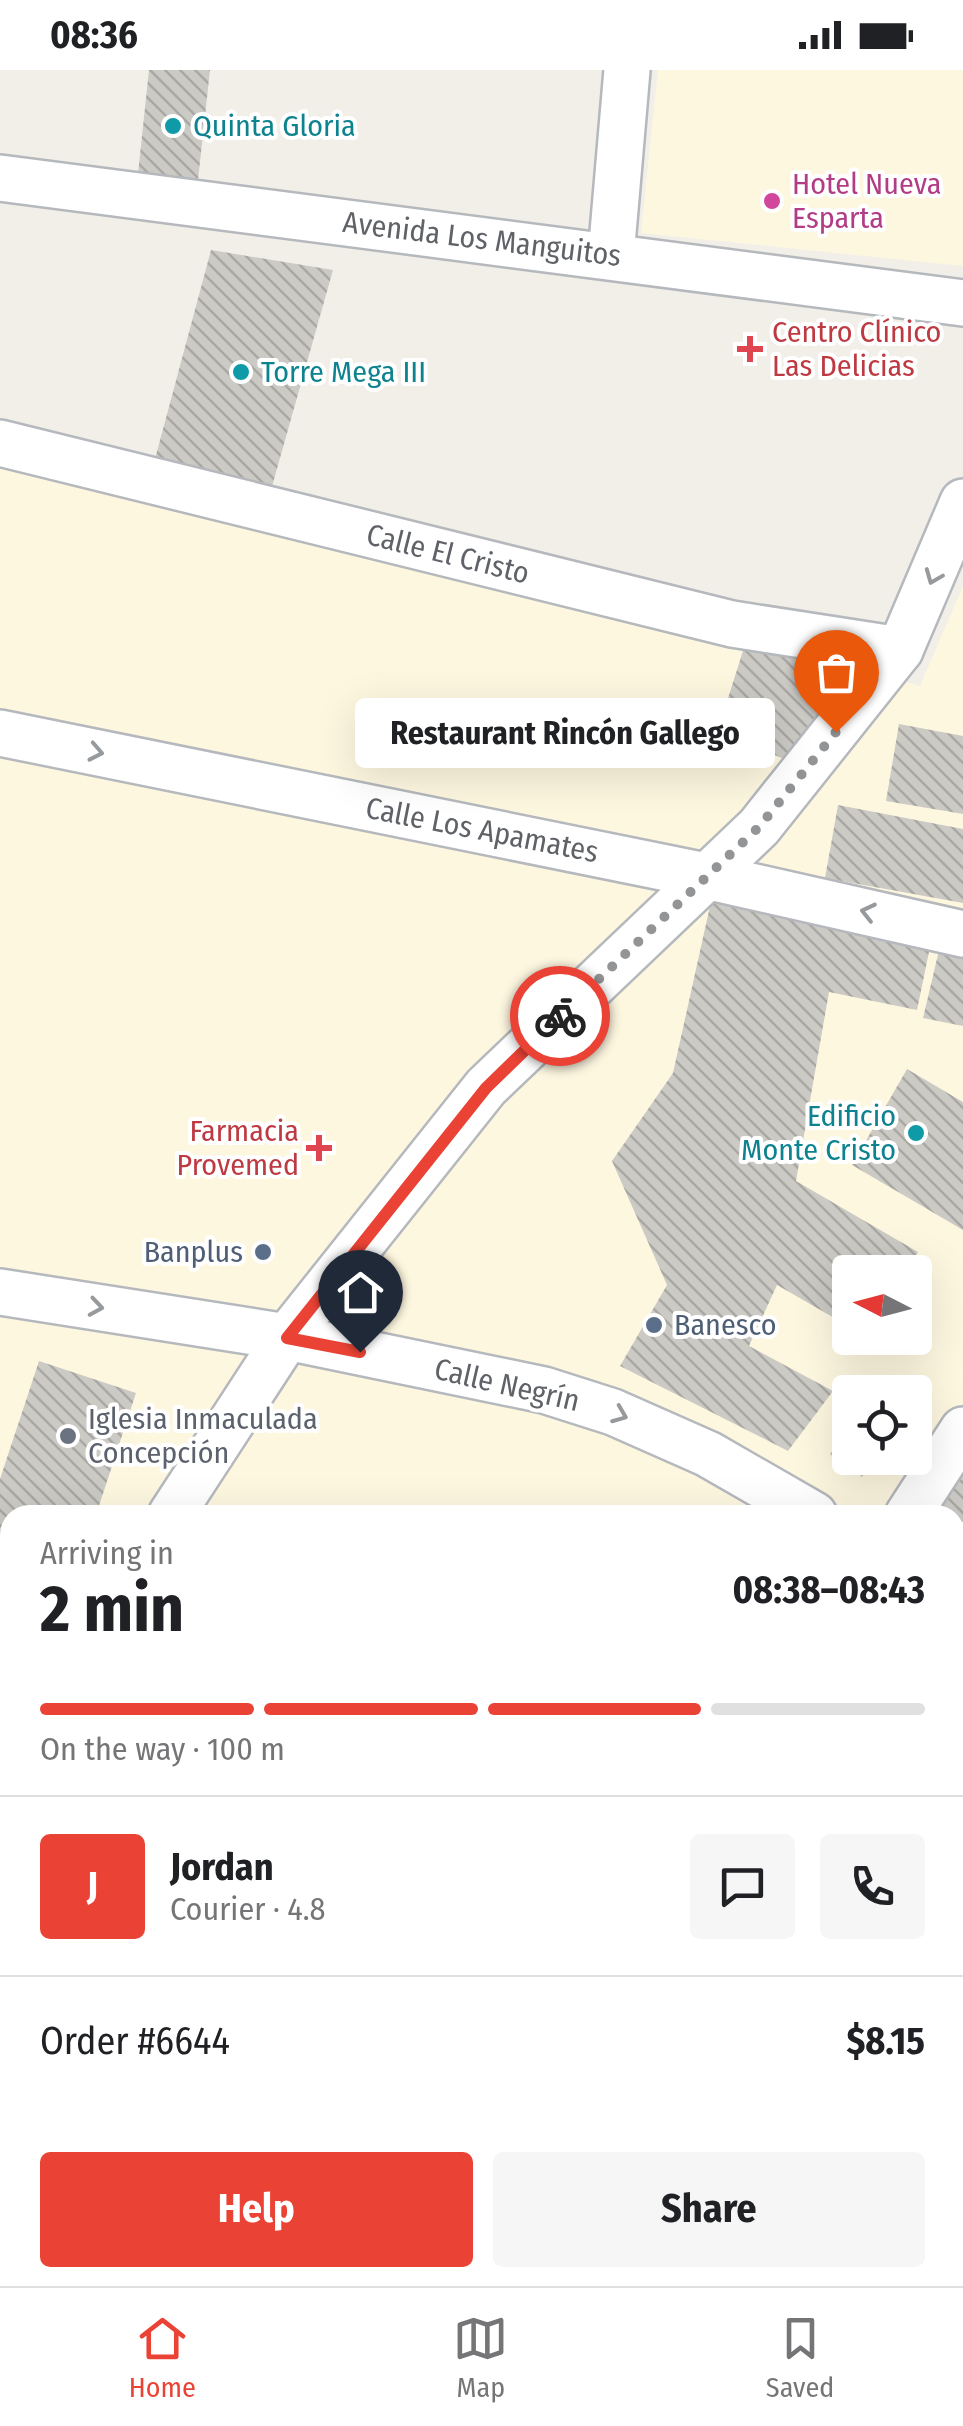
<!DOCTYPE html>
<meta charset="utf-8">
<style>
:root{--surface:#fff;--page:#f6f6f6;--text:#202124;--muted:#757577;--line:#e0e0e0;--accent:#ea4335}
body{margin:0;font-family:"Fira Sans Condensed",sans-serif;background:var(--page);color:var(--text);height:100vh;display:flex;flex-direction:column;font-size:38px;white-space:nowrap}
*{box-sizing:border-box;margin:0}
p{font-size:32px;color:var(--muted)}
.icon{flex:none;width:55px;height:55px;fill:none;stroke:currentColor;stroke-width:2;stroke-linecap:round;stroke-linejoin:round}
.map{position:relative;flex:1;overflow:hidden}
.side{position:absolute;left:0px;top:1435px;width:965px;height:782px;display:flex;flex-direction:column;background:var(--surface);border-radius:30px 30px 0 0;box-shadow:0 10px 40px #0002}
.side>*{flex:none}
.needle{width:65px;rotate:276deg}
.tools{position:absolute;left:832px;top:1185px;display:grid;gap:20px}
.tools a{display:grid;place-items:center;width:100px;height:100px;border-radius:10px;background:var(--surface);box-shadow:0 10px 40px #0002;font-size:50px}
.pin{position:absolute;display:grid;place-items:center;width:85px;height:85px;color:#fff;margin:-102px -42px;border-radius:50% 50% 50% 0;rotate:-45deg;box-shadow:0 0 10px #0007}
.pin .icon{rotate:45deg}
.courier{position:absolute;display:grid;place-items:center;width:100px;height:100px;margin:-50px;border:8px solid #ea4335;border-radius:50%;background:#fff;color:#222;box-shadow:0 2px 12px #0007}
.bubble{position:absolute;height:70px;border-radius:10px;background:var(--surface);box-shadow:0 10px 40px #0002;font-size:32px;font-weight:700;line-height:70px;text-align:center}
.overview em{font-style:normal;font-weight:700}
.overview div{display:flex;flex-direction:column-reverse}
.overview{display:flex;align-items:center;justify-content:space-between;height:170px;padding:0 40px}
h1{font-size:65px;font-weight:700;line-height:75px}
.bar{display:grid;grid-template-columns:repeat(4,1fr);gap:15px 10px;align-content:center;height:120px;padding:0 40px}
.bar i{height:12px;border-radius:8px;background:var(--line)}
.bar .selected{background:var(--accent)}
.bar p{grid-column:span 4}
.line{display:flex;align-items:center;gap:25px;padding:0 40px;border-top:2px solid var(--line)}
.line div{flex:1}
.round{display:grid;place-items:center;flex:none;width:105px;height:105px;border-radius:10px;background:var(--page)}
.cta{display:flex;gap:20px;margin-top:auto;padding:20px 40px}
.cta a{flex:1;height:115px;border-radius:10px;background:var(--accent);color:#fff;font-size:40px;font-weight:700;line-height:115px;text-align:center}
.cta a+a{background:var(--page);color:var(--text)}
.status{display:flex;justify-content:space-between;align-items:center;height:70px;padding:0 50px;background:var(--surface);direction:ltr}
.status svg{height:28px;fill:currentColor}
.dock{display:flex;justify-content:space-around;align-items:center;height:140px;border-top:2px solid var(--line);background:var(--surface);font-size:28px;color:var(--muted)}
.dock a{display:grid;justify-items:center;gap:5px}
.dock .selected{color:var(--accent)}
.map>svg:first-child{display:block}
.commercial{fill:#fef7e0;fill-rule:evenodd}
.building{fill:url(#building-back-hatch)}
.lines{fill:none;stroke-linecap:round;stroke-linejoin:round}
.minor-casing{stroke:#b5b8bc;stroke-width:50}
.path{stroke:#9cc7a9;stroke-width:6;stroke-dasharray:10 5;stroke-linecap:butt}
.minor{stroke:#fff;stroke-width:45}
.oneway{stroke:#979a9d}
.done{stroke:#929495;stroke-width:10;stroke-dasharray:0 18}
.route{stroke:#ea4335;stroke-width:12}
.culture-dot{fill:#0f9aa8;stroke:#fff;stroke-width:4}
.hotel-dot{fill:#d1479c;stroke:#fff;stroke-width:4}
.health-dot{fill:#e0444e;stroke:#fff;stroke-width:4}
.service-dot{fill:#5c6f8a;stroke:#fff;stroke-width:4}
.worship-dot{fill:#6b7280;stroke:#fff;stroke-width:4}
.labels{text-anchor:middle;stroke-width:8;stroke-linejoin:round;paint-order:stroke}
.culture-label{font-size:30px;fill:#0d838f;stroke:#fff;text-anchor:start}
.hotel-label{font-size:30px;fill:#b23c85;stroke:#fff;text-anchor:start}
.street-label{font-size:30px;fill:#5f6368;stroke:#fff}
.health-label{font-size:30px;fill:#be3a42;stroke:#fff;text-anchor:start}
.service-label{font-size:30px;fill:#4e5e75;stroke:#fff;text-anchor:end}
.worship-label{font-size:30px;fill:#5b616d;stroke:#fff;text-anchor:start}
</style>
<div class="status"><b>08:36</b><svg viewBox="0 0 49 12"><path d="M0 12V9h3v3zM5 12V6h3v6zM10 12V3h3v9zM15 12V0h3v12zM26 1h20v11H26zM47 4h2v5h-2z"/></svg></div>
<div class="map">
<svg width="963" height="2216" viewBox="0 0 963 2216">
<defs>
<pattern id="building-back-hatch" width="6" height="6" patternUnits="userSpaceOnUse" patternTransform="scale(2.5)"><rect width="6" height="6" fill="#cccac5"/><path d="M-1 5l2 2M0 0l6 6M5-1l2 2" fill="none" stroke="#a9a8a4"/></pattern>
</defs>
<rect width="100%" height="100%" fill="#f1efe8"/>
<g class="commercial">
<path d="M658 0H963V196L641 163Z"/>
<path d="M0 390 526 528 533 510 920 616 963 516V2216H0ZM850 1202H915V1268H850ZM850 1322H915V1388H850ZM10 1445H955V2208H10Z"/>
</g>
<g class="building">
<path d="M149 0H210L197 119 137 113Z"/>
<path d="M211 180 333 200 269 427 151 404Z"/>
<path d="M747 568 876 590 802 697 718 660Z"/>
<path d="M899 654 963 666V744L886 731Z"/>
<path d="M838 735 963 759V833L825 808Z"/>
<path d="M712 827 930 877 917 940 829 922 796 1111 918 1182 907 1202H850V1257L777 1215 749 1276 833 1321 788 1381 620 1296 667 1215 612 1091 673 1003Z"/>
<path d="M940 876 963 883V956L923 948Z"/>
<path d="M907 999 963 1032V1160L852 1095Z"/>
<path d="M39 1291 136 1323 96 1445H10V1514L0 1511V1409Z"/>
<path d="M850 1356V1388H876L862 1407 830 1384Z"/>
<path d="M963 1400V1451L955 1462V1445H932Z"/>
<path d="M955 1595 963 1599V1726L955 1722Z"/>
<path d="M0 1998 10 2003V2027L0 2049Z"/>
<path d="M4 2130 10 2133V2208H156L173 2216H0V2138Z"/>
</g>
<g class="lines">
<g class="minor-casing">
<g id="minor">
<path d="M0 108 963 233"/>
<path d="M611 186 627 0"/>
<path d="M0 373 732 554 900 580"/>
<path d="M0 663 706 806 963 864"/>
<path d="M0 1222 287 1267 544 1320 613 1342 708 1384 814 1445"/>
<path d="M171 1445 287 1267 486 1017 759 757 900 580 963 432"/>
<path d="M908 1445 963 1360"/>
<path d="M955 1543 963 1547"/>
<path d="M0 1718 10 1700"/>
<path d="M0 1968 10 1973"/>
<path d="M753 2208 775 2216"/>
<path d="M333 2216 339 2208"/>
</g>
</g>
<path class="path" d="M955 1738 963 1741"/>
<use href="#minor" class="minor"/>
</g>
<defs><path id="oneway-chevron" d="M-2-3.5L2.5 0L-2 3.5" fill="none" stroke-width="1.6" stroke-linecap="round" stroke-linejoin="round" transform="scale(2.5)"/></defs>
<g class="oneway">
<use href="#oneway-chevron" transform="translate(933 507) rotate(112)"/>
<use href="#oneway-chevron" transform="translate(96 682) rotate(11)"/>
<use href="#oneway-chevron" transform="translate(868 842) rotate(-167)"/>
<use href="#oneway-chevron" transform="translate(96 1237) rotate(9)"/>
<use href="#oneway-chevron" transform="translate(620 1345) rotate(22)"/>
</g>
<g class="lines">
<path class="done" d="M560 946 759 757 836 662"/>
<path class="route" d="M360 1282 287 1268 486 1018 560 946"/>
</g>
<g class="culture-dot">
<circle cx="173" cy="56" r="10"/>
<circle cx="241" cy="302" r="10"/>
<circle cx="916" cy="1063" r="10"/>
</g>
<circle class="hotel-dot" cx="772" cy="131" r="10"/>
<g class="health-dot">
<path d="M745 264h10v10h10v10h-10v10h-10v-10h-10v-10h10z"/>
<path d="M314 1063h10v10h10v10h-10v10h-10v-10h-10v-10h10z"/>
</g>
<g class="service-dot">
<circle cx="263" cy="1182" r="10"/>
<circle cx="654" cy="1255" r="10"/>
</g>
<circle class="worship-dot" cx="68" cy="1366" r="10"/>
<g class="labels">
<g class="culture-label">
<text x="193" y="66">Quinta Gloria</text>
<text x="261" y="312">Torre Mega III</text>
<text x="896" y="1056" text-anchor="end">Edificio<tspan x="896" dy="34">Monte Cristo</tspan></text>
</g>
<g class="hotel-label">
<text x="792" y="124">Hotel Nueva<tspan x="792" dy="34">Esparta</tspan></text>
</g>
<g class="street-label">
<text transform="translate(482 169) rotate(7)" y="10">Avenida Los Manguitos</text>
<text transform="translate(448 484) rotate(14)" y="10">Calle El Cristo</text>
<text transform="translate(482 760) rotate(11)" y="10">Calle Los Apamates</text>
<text transform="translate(507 1315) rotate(13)" y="10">Calle Negrín</text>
</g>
<g class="health-label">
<text x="772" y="272">Centro Clínico<tspan x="772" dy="34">Las Delicias</tspan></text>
<text x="299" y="1071" text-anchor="end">Farmacia<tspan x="299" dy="34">Provemed</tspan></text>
</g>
<g class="service-label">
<text x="243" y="1192">Banplus</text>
<text x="674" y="1265" text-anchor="start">Banesco</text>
</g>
<g class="worship-label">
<text x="88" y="1359">Iglesia Inmaculada<tspan x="88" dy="34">Concepción</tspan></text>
</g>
</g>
</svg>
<div class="tools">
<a><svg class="needle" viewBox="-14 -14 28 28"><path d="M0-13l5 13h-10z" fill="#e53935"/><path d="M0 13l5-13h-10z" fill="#757577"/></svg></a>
<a><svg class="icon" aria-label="locate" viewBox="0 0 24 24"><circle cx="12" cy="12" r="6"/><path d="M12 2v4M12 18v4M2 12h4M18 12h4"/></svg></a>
</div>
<div class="pin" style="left:836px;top:662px;background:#ea580c"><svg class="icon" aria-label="bag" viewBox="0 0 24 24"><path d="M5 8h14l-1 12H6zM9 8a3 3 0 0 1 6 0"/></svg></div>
<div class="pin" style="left:360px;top:1282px;background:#1f2937"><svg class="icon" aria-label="home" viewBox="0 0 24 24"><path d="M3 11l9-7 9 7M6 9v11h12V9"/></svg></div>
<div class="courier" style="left:560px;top:946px"><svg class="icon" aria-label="bike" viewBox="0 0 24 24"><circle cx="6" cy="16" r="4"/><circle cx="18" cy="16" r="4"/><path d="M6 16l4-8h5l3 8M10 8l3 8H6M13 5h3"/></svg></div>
<div class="bubble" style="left:355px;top:628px;width:420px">Restaurant Rincón Gallego</div>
<section class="side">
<div class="overview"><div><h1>2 min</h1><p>Arriving in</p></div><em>08:38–08:43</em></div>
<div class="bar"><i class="selected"></i><i class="selected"></i><i class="selected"></i><i></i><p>On the way · 100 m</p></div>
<div class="line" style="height:180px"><b class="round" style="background:var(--accent);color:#fff">J</b><div><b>Jordan</b><p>Courier · 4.8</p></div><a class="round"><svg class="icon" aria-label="chat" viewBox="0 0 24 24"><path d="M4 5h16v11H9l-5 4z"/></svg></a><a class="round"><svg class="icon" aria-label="phone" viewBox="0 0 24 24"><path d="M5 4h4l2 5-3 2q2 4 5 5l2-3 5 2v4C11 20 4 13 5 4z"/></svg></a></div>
<div class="line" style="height:130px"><div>Order #6644</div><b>$8.15</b></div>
<div class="cta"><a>Help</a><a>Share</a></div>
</section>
</div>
<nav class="dock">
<a class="selected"><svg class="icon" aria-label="home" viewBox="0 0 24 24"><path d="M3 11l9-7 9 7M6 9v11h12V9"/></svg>Home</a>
<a><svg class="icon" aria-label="map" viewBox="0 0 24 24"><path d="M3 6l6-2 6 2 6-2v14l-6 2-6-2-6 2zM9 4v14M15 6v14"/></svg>Map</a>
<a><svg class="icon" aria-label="saved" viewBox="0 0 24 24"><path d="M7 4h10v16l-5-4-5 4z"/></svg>Saved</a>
</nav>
